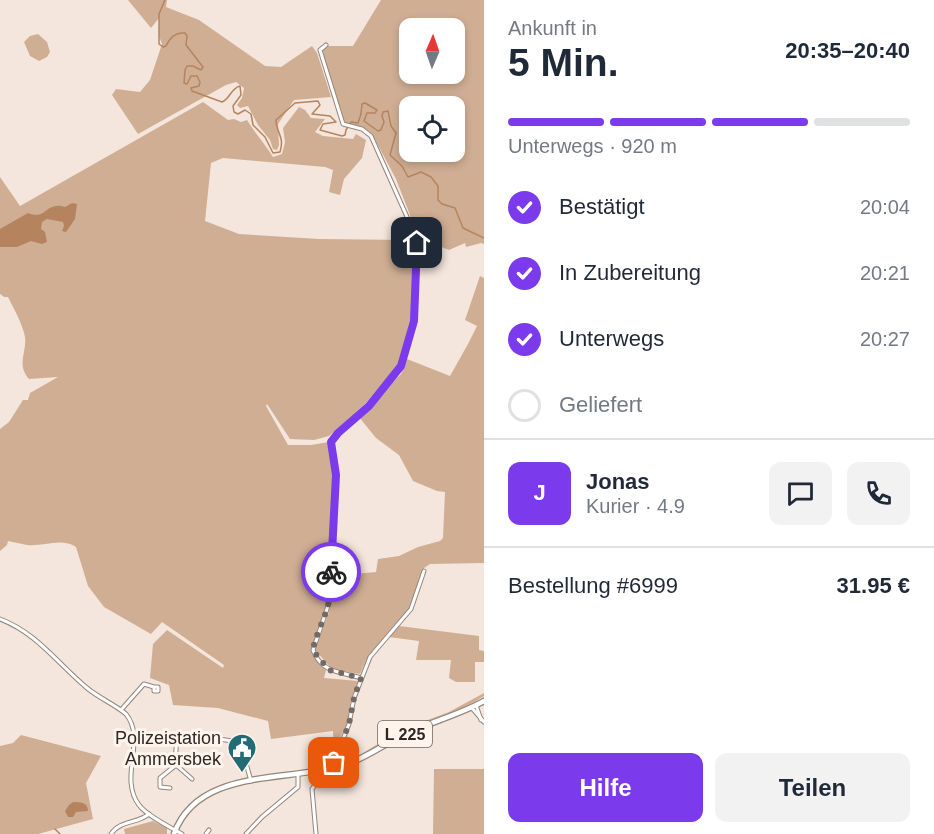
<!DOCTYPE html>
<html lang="de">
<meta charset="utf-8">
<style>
:root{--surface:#fff;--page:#f2f2f3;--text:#1f2937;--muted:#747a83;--line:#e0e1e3;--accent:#7c3aed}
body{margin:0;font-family:Arial,sans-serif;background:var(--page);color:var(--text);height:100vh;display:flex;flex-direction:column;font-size:22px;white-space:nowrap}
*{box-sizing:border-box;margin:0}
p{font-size:20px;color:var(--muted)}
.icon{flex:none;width:33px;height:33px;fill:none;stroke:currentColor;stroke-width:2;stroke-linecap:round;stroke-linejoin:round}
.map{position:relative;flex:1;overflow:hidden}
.panel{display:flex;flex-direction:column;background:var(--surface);width:450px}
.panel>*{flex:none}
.needle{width:39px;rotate:2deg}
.buttons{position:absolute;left:399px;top:18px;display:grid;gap:12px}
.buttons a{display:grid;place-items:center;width:66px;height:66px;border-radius:12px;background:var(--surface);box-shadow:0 3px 9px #0003;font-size:30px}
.pin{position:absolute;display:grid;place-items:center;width:51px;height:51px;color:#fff;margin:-26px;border-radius:12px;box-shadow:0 3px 9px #0006}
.courier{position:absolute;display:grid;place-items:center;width:60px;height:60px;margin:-30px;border:4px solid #7c3aed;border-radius:50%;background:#fff;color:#222;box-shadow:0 2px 8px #0007}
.head em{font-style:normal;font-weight:600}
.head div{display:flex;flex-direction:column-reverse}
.head{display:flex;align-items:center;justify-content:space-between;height:102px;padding:0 24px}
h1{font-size:39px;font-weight:600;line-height:45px}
.bar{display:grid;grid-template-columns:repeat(4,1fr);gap:9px 6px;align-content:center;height:72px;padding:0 24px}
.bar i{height:8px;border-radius:4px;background:var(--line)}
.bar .selected{background:var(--accent)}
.bar p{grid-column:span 4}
.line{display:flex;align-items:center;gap:15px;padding:0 24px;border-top:2px solid var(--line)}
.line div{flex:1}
.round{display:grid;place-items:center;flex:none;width:63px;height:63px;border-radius:12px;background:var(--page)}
ol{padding:0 24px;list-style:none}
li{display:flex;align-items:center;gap:18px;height:66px}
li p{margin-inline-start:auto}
li .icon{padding:6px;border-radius:50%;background:var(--accent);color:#fff;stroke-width:4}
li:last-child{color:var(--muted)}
li i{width:33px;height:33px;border:3px solid var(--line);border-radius:50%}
.button{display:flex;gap:12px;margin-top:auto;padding:12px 24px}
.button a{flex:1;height:69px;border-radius:12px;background:var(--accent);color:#fff;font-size:24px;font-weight:600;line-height:69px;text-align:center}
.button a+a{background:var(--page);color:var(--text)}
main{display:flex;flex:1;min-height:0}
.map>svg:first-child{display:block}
.green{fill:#d0ae94;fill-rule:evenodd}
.water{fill:#b5845e}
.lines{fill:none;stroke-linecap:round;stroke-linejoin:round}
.stream{stroke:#b5845e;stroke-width:1.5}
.minor-casing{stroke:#92857c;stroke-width:5}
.major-casing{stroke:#92857c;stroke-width:7}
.minor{stroke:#fff;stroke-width:3}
.major{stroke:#fff;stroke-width:4.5}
.done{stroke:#736a65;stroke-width:6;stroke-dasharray:0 10.8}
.route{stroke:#7c3aed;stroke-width:8}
.labels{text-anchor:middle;stroke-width:6;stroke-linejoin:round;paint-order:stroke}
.shield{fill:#fff4ec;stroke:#6c6561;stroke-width:1.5}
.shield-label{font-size:16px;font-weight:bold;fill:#2d2825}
.poi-label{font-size:18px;fill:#2d2825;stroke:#fff4ec;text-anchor:end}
</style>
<main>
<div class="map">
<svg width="484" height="834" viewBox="0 0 484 834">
<rect width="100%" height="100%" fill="#f4e6dc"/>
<g class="green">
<path d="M128 0H167L166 7 199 20 265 66 281 67 312 46 317 53 331 97 294 100 278 124 279 145 277 150 273 149 270 140 258 125 248 106 240 108 237 105 242 98 244 88 236 82 226 85 138 134 112 95 116 89 140 92 150 80 162 44 159 36V18L151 28Z"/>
<path d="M381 0H484V244L481 243 466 247 465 243 449 250 419 238 396 179 372 134 363 127 348 124 344 121 322 50 326 46H353ZM410 28H454V74H410ZM410 106H454V152H410Z"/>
<path d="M38 34 47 42 50 52 47 57 39 61 30 56 24 42 30 36Z"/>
<path d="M203 102 228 120 234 119 241 122 247 120C255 133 265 144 273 157L282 154 285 142 283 128 299 107 305 110 311 118 325 119 315 132 323 136 353 139 356 134 366 140 362 158 344 179 340 195 329 192 333 170 325 167 223 158 211 163 205 221 239 234 319 239 409 240 407 268H414L411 320 399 364 366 403 329 436 314 440 290 439 267 404 266 406 288 445H311L329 442 333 462 328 586 325 612 312 647 313 655 326 670 324 678 358 681 351 699 347 723 334 750 333 731 271 739 268 721 218 708 173 705 169 685 150 678 153 644 167 630 223 668 224 665 162 622 151 634 104 607 88 586 76 547C61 537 43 547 27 545 21 544 14 542 8 541L7 545 0 551V429L9 422 23 400H28L30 393 58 377 29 379C16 364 27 353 25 337 23 325 14 309 8 297H4L0 294V177L20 206Z"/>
<path d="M480 276 484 278V563L430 564 424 568 410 608 366 660 360 674 332 669 315 650 329 612 333 576 376 572 378 559 399 556 418 547 440 541 443 538 445 492 437 491 413 481 399 455 376 438 359 417 372 406 384 390 401 374 407 359 450 376 468 344 477 326 465 320Z"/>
<path d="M399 626 479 636V650L484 651V662H475V682H456L449 678 451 660H416L419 641 389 637Z"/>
<path d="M484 693V696C459 713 429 719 401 732 388 738 377 749 363 753L401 730 449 712Z"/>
<path d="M21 735 101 756 86 783 93 819 38 834H0V746L13 743Z"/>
<path d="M434 769H484V834H433Z"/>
<path d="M153 821 167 828V834H125L124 829Z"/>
</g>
<g class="water">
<path d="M72 203 77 204 75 219 66 232 62 231 64 226 63 222 47 219 42 222 41 229 45 232 47 242 42 244 31 241 17 247H0V229L28 213C47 221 45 201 65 207Z"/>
<path d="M73 802C80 802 88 802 88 811L76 812 73 817H68L65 811 69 805Z"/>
</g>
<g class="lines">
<g class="stream">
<path d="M165 0 159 14V44L163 47 166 46C170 38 175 32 185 33L187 36 186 45 203 67 201 70 193 66H187L185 70 184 83 187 84 191 76H197L200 82 199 86 191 88 192 91 222 102C230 99 231 88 240 86L241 95 233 106 234 112 238 114 245 110 251 114 253 125 265 137 273 153 280 152C285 136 276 133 276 120L295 103 318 101 320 105 312 114 330 116 336 122 323 124 320 130 342 136 345 135 346 130 351 122 358 123 361 114 362 104 365 103 377 110 375 113H367L364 121 378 131 381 130 384 122 382 116 383 112 388 111 391 126 396 133 390 155 402 166 408 177 421 172 431 177 438 186V200L442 204 455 208 463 228 484 238"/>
<path d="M55 829 60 834"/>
</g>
<g class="minor-casing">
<g id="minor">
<path d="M326 45 320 50 343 124 362 129 371 136 416 237 415 306 413 324 399 370 368 406 338 433 331 442 336 475 329 603 313 650C321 673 342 672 361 678"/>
<path d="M0 619C37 633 57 663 87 688 99 698 114 704 126 714 147 740 118 777 139 805 147 816 170 827 182 834"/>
<path d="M476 705 481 720"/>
<path d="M472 708 484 722"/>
<path d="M121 710 144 684 154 687V691H158V687H154"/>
<path d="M134 735H190L240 742 251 781"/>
<path d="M177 735 175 764 192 779"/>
<path d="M170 788 160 787V778L176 765"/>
<path d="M111 834C120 820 137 824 149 814"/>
<path d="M206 834 209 830"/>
<path d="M246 834 262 817 298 787V774"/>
<path d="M316 834 312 789 315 785 334 782 336 780 335 759 349 724 354 698 370 657 411 609 424 571"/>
</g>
</g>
<g class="major-casing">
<path id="major" d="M174 834C198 766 291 783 347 764 368 757 384 744 404 735 430 722 459 715 484 701"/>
</g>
<use href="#minor" class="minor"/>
<use href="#major" class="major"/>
</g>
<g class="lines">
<path class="done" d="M331 572 328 607 314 643V652L329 670 361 678 354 698 349 724 334 763"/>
<path class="route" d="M331 572 336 475 331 442 338 433 369 406 401 366 414 321 417 243"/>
</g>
<defs>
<g id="civic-pin" transform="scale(1.5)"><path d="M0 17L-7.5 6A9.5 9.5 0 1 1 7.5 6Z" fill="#226b76" stroke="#fff4ec"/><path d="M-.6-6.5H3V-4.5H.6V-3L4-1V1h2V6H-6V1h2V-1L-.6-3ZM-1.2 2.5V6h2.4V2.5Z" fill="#fff"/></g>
</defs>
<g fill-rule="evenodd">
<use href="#civic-pin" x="242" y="748"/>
</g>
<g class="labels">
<rect class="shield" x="378" y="721" width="54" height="26" rx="4.5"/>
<g class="shield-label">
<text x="405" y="740">L 225</text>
</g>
<g class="poi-label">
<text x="221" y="744">Polizeistation<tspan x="221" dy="21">Ammersbek</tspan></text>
</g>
</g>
</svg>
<div class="buttons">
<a><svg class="needle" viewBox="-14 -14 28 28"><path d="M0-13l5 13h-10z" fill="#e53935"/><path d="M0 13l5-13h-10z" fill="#747a83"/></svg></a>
<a><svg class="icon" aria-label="locate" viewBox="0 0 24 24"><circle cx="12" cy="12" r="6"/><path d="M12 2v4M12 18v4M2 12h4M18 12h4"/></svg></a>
</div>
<div class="pin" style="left:334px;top:763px;background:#ea580c"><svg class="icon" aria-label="bag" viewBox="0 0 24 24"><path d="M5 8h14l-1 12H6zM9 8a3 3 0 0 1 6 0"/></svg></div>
<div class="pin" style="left:417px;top:243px;background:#1f2937"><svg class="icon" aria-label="home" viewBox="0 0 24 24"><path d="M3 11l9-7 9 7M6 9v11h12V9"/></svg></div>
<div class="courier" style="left:331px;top:572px"><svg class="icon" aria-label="bike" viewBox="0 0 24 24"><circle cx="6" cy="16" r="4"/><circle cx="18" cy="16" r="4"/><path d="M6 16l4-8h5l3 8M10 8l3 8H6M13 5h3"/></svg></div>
</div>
<section class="panel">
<div class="head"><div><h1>5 Min.</h1><p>Ankunft in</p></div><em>20:35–20:40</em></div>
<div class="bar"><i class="selected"></i><i class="selected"></i><i class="selected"></i><i></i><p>Unterwegs · 920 m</p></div>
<ol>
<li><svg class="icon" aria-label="check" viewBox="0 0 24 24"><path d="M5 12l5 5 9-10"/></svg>Bestätigt<p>20:04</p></li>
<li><svg class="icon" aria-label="check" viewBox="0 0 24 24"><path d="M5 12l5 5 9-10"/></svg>In Zubereitung<p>20:21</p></li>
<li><svg class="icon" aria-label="check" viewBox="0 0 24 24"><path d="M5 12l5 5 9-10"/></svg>Unterwegs<p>20:27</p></li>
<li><i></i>Geliefert</li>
</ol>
<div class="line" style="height:108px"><b class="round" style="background:var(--accent);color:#fff">J</b><div><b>Jonas</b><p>Kurier · 4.9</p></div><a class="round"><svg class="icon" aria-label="chat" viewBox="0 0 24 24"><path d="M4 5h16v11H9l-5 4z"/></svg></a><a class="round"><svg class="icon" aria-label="phone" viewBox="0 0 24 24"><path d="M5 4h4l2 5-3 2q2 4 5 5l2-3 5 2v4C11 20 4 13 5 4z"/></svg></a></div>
<div class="line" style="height:78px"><div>Bestellung #6999</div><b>31.95 €</b></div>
<div class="button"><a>Hilfe</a><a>Teilen</a></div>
</section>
</main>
